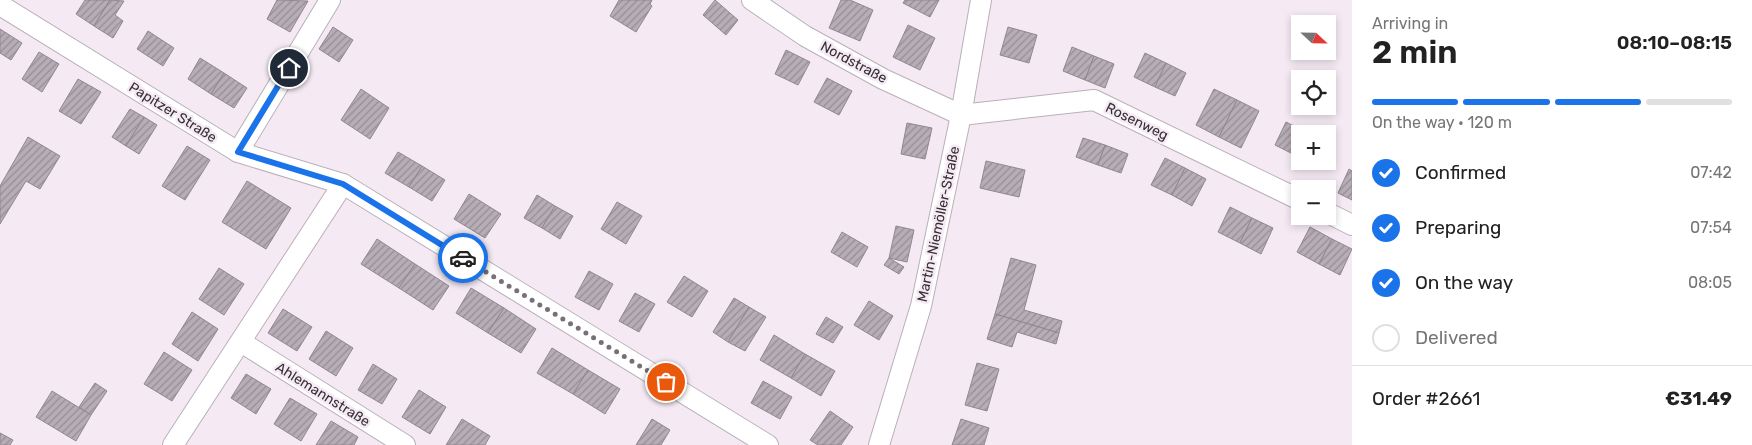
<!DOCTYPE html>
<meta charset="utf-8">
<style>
:root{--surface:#fff;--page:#f6f6f6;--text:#222;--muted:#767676;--line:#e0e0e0;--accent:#1a73e8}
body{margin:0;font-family:Rubik,sans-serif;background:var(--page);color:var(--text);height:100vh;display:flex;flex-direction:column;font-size:19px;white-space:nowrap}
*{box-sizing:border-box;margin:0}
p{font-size:16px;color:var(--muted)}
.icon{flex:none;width:28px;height:28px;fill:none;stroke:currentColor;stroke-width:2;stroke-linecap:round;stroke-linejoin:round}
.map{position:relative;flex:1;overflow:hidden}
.sheet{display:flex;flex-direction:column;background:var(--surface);width:400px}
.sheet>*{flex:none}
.needle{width:32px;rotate:112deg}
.tools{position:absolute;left:1291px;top:15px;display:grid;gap:10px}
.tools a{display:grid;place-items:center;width:45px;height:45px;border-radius:0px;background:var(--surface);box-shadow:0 2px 8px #0003;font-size:25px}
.pin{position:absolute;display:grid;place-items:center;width:42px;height:42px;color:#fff;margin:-21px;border:2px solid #fff;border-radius:50%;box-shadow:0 1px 5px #0007}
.courier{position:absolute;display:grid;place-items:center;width:50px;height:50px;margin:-25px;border:4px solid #1a73e8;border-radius:50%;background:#fff;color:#222;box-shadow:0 1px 6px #0007}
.headline em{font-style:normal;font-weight:600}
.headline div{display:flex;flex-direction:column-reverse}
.headline{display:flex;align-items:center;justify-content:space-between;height:85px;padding:0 20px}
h1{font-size:32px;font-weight:600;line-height:38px}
.bar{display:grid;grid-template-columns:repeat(4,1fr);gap:8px 5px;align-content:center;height:60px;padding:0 20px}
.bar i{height:6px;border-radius:4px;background:var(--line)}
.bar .selected{background:var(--accent)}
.bar p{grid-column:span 4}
.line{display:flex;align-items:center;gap:12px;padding:0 20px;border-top:1px solid var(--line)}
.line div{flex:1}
ol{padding:0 20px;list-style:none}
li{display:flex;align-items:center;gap:15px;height:55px}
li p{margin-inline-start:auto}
li .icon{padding:5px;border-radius:50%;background:var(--accent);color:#fff;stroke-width:4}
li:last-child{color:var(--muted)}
li i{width:28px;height:28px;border:2px solid var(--line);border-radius:50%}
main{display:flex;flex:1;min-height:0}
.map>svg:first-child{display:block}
.building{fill:url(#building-hatch);stroke:#90878f}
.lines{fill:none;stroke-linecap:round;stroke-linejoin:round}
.minor-casing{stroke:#b9b0b9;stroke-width:22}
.minor{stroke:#fff;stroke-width:20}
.done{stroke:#777077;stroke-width:5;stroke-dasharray:0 9}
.route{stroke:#1a73e8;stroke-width:6}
.labels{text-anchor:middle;stroke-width:5;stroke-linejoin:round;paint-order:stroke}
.street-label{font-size:14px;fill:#332f33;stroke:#f5eaf4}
</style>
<main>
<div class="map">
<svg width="1352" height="445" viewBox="0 0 1352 445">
<defs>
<pattern id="building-hatch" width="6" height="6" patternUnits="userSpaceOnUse" patternTransform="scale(1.25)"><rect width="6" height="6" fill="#b7adb6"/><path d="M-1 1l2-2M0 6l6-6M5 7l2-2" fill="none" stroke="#958d95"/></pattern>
</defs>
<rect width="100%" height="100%" fill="#f5eaf4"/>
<g class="building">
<path d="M85 0H110L94 26 76 14Z"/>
<path d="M110 0 124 1 115 15 123 21 113 38 94 26Z"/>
<path d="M277 0 308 1 290 32 267 19Z"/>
<path d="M619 0H652L650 4 652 6 636 32 610 16Z"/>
<path d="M715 0 738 20 726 35 703 15Z"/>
<path d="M841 0H850L873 10 860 41 829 28Z"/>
<path d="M905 0H939L930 17 903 3Z"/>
<path d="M908 25 935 38 920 70 893 57Z"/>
<path d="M333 27 353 40 339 62 319 49Z"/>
<path d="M1008 27 1037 35 1029 63 1000 55Z"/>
<path d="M0 29 22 43 11 60 0 53Z"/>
<path d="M148 31 174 48 163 66 137 49Z"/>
<path d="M1072 47 1094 56 1085 80 1063 71Z"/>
<path d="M786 50 810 62 798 85 775 74Z"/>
<path d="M39 52 59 64 42 92 22 79Z"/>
<path d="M1145 53 1166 63 1155 87 1134 77Z"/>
<path d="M1094 56 1114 64 1105 88 1085 80Z"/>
<path d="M200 58 224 73 211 94 188 79Z"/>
<path d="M1166 63 1186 73 1175 96 1155 87Z"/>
<path d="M224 73 247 88 234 108 211 94Z"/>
<path d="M827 78 852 91 839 115 814 102Z"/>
<path d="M78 79 101 92 81 124 59 111Z"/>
<path d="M361 89 389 108 370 139 341 120Z"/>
<path d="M1214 89 1237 100 1219 137 1196 125Z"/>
<path d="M1237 100 1259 111 1241 148 1219 137Z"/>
<path d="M130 109 144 117 126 146 112 137Z"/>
<path d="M144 117 157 125 139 154 126 146Z"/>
<path d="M1286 122 1308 133 1300 134V150L1297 156 1275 145Z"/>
<path d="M907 123 932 128 925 159 901 154Z"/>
<path d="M28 137 60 156 40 189 26 181 0 224V186Z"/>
<path d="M1083 138 1105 145 1098 165 1076 157Z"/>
<path d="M1105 145 1128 154 1121 173 1098 165Z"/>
<path d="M187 146 210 160 185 200 162 186Z"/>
<path d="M398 152 422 166 409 187 385 173Z"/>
<path d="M1165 158 1185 168 1172 195 1151 185Z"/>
<path d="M986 161 1025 170 1019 197 980 188Z"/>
<path d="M422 166 445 180 432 201 409 187Z"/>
<path d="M1185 168 1206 179 1192 206 1172 195Z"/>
<path d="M1349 169 1352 171V200L1338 193Z"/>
<path d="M247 181 291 208 266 249 222 222Z"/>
<path d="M469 194 501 214 485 238 454 219Z"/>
<path d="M537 195 555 206 542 228 524 218Z"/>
<path d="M617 202 642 216 626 244 601 229Z"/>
<path d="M555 206 573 216 560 239 542 228Z"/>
<path d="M1230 207 1252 218 1240 243 1218 232Z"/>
<path d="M1252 218 1273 228 1261 254 1240 243Z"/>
<path d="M896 226 914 230 907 262 889 258Z"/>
<path d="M1310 227 1332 239 1319 264 1297 252Z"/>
<path d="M842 232 868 247 857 267 831 252Z"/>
<path d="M377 239 415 264 399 288 361 264Z"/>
<path d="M1332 239 1352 249 1340 275 1319 264Z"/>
<path d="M889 258 904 267 899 274 884 265Z"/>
<path d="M1011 258 1036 265 1024 310 1062 321 1059 333 995 314Z"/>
<path d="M415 264 449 286 433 310 399 288Z"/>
<path d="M219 268 244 284 224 315 199 299Z"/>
<path d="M589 271 613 284 599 310 575 297Z"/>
<path d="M684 276 708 291 692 317 667 302Z"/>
<path d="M471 288 504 308 488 333 456 313Z"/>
<path d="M635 293 655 304 639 332 619 321Z"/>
<path d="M734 298 749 307 728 342 713 332Z"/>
<path d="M869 301 893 316 879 340 854 325Z"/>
<path d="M749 307 766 317 745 351 728 342Z"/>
<path d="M504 308 536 329 521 353 488 333Z"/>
<path d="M283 309 312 327 297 351 268 333Z"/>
<path d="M192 312 218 329 198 361 172 344Z"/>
<path d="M995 314 1059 333 1056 344 1017 332 1012 347 987 339Z"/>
<path d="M826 317 843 327 833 343 816 334Z"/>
<path d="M326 331 353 348 336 376 309 359Z"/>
<path d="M774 335 805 354 791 378 760 360Z"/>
<path d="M552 348 588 370 573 394 537 373Z"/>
<path d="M164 352 192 370 172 401 144 384Z"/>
<path d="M805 354 835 371 821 396 791 378Z"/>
<path d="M977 363 999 369 987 411 965 405Z"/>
<path d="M373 364 397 379 382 404 358 390Z"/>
<path d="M588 370 620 389 605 414 573 394Z"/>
<path d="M246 374 271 389 256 414 231 398Z"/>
<path d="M763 381 792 397 780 419 751 403Z"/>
<path d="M95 383 107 391 91 415 79 407Z"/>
<path d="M419 390 446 407 430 434 402 417Z"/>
<path d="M52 391 91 415 76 441 36 417Z"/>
<path d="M290 398 317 414 301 441 274 424Z"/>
<path d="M830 411 853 427 841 445H818L810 440Z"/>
<path d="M462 419 490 436 485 445H446Z"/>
<path d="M652 419 670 430 661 445H636Z"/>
<path d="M961 419 989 428 984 445H952Z"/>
<path d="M331 421 358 437 354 445H316Z"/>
<path d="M0 433 13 440 10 445H0Z"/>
</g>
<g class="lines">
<g class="minor-casing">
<g id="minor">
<path d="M752 0 805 36 883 79 961 115 1094 100 1300 200"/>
<path d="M0 5 238 152 343 184 768 445"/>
<path d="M238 152 330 0"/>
<path d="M1328 213 1352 225"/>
<path d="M241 342 405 445"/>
<path d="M173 445 343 184"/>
<path d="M879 445 921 306 961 115 981 0"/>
</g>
</g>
<use href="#minor" class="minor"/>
</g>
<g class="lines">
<path class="done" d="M463 258 666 382"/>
<path class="route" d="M289 68 238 152 343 184 463 258"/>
</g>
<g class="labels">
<g class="street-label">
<text transform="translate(854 62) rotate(28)" y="5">Nordstraße</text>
<text transform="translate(173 112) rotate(32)" y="5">Papitzer Straße</text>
<text transform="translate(1137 121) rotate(26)" y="5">Rosenweg</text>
<text transform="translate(938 224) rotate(-78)" y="5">Martin-Niemöller-Straße</text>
<text transform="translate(323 394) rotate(32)" y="5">Ahlemannstraße</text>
</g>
</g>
</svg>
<div class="tools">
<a><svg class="needle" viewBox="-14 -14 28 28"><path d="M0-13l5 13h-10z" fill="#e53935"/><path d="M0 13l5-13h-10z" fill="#767676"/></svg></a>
<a><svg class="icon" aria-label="locate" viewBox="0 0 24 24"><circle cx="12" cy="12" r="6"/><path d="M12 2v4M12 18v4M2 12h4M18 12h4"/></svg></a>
<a>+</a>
<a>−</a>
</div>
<div class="pin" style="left:666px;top:382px;background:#ea580c"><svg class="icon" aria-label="bag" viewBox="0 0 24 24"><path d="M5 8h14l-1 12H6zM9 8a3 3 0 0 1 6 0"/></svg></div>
<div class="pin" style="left:289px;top:68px;background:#1f2937"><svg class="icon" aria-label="home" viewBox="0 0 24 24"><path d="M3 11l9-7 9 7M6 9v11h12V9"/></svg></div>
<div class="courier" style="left:463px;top:258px"><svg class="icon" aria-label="car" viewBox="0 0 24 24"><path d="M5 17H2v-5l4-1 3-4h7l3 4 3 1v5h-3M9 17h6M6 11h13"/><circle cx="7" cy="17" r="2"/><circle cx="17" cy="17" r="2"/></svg></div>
</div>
<section class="sheet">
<div class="headline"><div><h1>2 min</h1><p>Arriving in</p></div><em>08:10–08:15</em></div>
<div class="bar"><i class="selected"></i><i class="selected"></i><i class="selected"></i><i></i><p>On the way · 120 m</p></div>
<ol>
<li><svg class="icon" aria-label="check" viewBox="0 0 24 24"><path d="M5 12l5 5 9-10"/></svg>Confirmed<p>07:42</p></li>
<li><svg class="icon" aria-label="check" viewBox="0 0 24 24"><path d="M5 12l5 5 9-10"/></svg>Preparing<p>07:54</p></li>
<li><svg class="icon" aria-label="check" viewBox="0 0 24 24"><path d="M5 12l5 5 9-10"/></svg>On the way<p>08:05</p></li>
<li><i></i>Delivered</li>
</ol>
<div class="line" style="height:65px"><div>Order #2661</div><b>€31.49</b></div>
</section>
</main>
